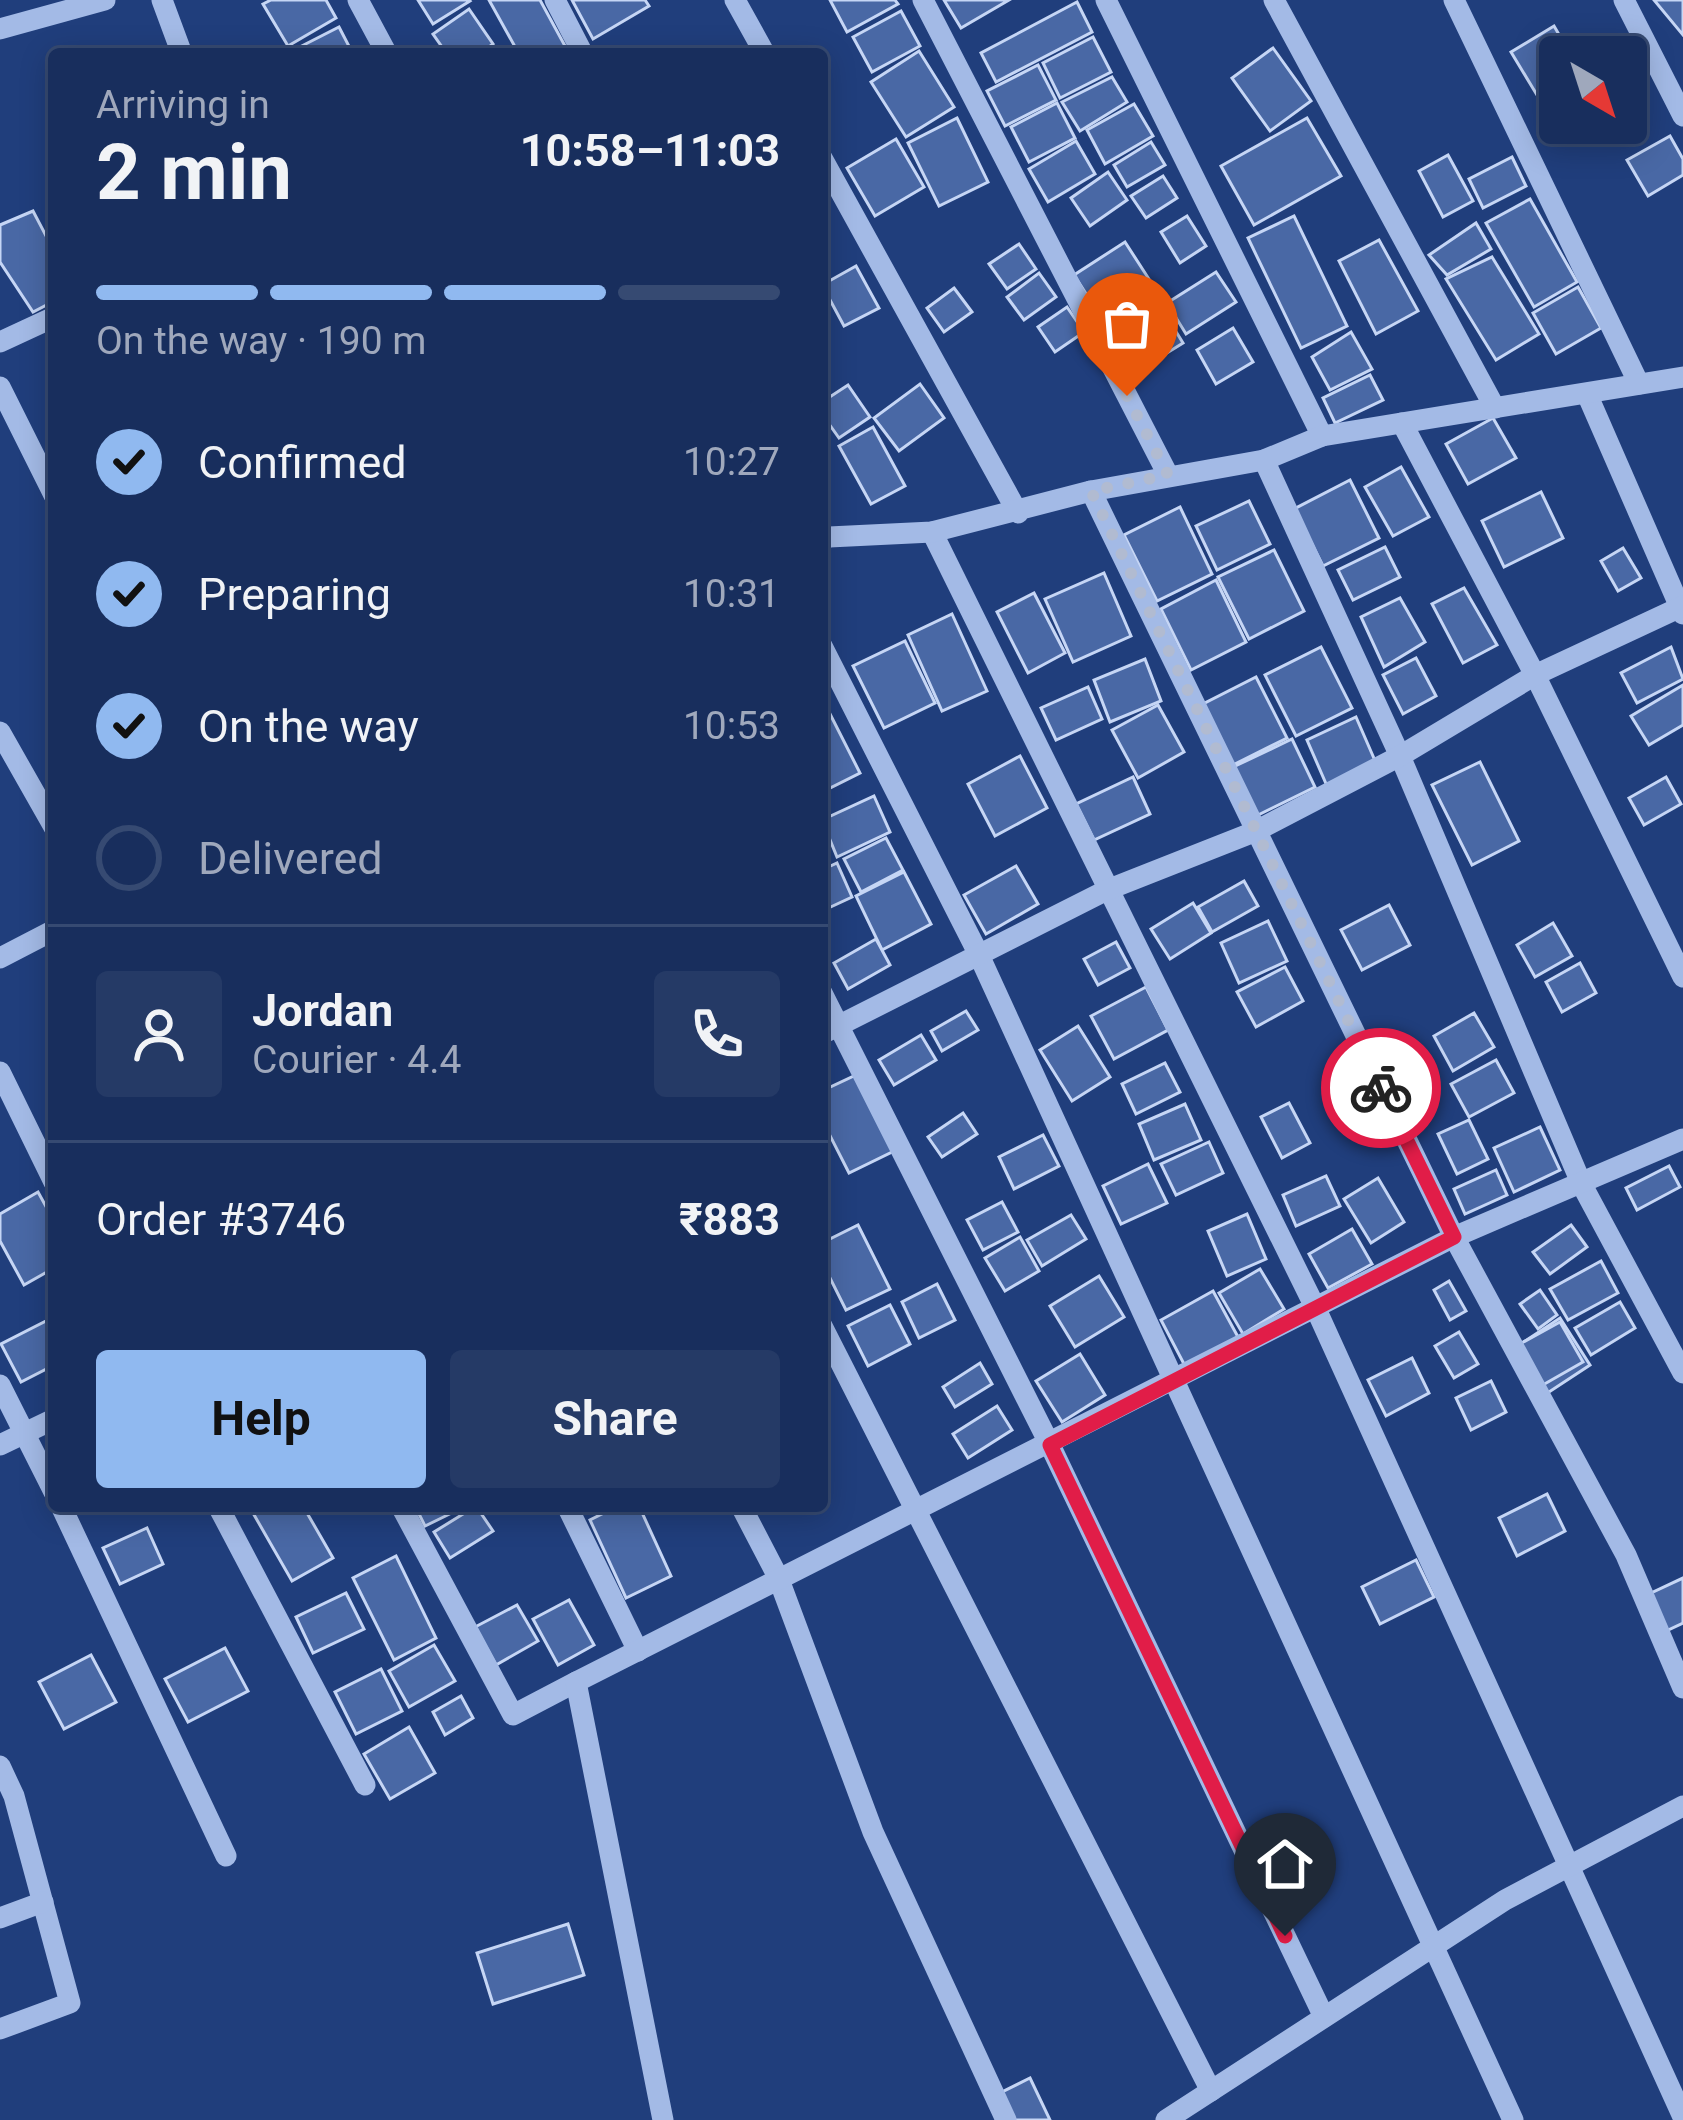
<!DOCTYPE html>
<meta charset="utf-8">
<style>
:root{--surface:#182e5d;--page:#253a66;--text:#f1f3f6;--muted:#9fa8bc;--line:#364a72;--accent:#90b9f0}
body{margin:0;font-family:Roboto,sans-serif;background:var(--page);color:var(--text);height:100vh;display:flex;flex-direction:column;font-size:45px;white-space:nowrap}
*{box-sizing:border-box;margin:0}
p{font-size:39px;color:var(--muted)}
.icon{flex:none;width:66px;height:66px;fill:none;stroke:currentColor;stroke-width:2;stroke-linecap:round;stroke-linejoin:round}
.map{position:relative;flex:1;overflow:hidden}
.details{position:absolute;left:48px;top:48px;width:780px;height:1464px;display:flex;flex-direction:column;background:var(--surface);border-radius:12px;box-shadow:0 6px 30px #0003,0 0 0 3px var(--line)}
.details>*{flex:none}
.needle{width:78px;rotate:141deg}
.tools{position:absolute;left:1539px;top:36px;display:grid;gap:24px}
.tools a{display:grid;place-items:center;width:108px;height:108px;border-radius:12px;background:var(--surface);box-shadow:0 6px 30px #0003,0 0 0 3px var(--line);font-size:60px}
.pin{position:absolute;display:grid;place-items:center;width:102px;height:102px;color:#fff;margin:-123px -51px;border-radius:50% 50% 50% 0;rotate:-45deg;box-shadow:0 0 12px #0007}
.pin .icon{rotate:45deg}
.courier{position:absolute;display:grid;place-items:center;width:120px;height:120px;margin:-60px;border:9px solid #e11d48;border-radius:50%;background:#fff;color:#222;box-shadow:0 3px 15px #0007}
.head em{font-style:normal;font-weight:700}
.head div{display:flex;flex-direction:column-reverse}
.head{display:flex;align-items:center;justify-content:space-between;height:204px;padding:0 48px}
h1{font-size:78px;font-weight:700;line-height:90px}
.bar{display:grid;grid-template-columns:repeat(4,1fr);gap:18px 12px;align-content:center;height:144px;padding:0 48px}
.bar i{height:15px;border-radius:9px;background:var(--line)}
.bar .active{background:var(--accent)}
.bar p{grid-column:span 4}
.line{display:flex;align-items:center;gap:30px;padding:0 48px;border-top:3px solid var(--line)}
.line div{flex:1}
.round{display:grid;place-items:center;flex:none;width:126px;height:126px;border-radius:12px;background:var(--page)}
ol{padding:0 48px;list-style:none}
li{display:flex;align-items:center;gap:36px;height:132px}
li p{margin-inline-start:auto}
li .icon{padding:12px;border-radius:50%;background:var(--accent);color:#111;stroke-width:4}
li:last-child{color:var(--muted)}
li i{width:66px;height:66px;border:6px solid var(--line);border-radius:50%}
.button{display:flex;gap:24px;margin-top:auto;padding:24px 48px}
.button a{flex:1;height:138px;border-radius:12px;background:var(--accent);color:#111;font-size:48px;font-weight:700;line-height:138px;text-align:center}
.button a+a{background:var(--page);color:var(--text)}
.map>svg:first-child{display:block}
.building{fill:#4968a5;stroke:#c6d6f5;stroke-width:3}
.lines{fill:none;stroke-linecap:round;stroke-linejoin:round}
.minor{stroke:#a3bae6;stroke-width:21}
.done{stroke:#b1bbd1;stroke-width:12;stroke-dasharray:0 21.6}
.route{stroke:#e11d48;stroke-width:15}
</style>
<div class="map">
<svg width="1683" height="2120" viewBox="0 0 1683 2120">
<rect width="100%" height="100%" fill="#203e7c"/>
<g class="building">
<path d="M271 0H326L336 18 288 46 263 4Z"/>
<path d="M418 0H469L470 1 433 24Z"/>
<path d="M489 0H540L565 46 550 54H519Z"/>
<path d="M572 0H645L649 6 593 39Z"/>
<path d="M830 0H895L898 4 847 32Z"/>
<path d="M944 0H1009L961 28Z"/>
<path d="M1654 0H1683V35Z"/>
<path d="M1077 2 1092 32 996 82 981 53Z"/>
<path d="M469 9 493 44 479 54H447L433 34Z"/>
<path d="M901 11 920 46 872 72 853 37Z"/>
<path d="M1554 26 1572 57H1560V81L1537 95 1511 52Z"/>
<path d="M339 27 353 54H286Z"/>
<path d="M1093 37 1111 72 1060 98 1043 63Z"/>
<path d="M1273 48 1311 101 1270 131 1232 78Z"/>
<path d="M919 51 954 107 906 137 871 82Z"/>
<path d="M1038 65 1056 100 1005 126 987 91Z"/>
<path d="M1112 77 1127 102 1080 131 1062 102Z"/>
<path d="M1057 103 1075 138 1029 162 1011 127Z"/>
<path d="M1134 104 1153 136 1105 164 1087 130Z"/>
<path d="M957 118 988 182 939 206 908 143Z"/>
<path d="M1307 118 1341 176 1254 225 1221 166Z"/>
<path d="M1670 136 1683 159V175L1648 196 1627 160Z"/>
<path d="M896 139 924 187 875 216 847 168Z"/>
<path d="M1076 141 1095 174 1048 202 1029 169Z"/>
<path d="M1151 142 1165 165 1127 187 1114 165Z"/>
<path d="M1448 155 1473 201 1443 217 1419 171Z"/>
<path d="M1512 157 1526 186 1483 208 1469 179Z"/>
<path d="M1108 172 1127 200 1090 226 1071 198Z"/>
<path d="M1163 176 1177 198 1146 218 1131 196Z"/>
<path d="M1530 199 1577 282 1534 307 1486 223Z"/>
<path d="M33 211 54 251V301L33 312 0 262V225Z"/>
<path d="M1187 216 1206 246 1180 263 1161 232Z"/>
<path d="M1294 216 1347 326 1301 348 1248 238Z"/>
<path d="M1476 223 1491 249 1447 275 1429 255Z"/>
<path d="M1379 240 1418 311 1376 334 1339 261Z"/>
<path d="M1125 242 1156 290 1105 323 1074 275Z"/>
<path d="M1019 244 1036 269 1007 289 989 264Z"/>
<path d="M1492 257 1539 334 1496 360 1446 279Z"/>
<path d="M856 266 879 308 844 326 822 285Z"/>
<path d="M1216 272 1236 302 1186 334 1167 303Z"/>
<path d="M1039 273 1056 297 1024 320 1007 297Z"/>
<path d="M1578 287 1601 328 1556 354 1533 313Z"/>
<path d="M954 288 972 312 944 332 927 308Z"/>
<path d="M1156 299 1183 343 1133 374 1106 330Z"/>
<path d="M1067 307 1084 332 1055 352 1038 327Z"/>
<path d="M1233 328 1253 362 1216 384 1197 350Z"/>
<path d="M1351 332 1372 369 1330 390 1312 357Z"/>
<path d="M1370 375 1383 400 1335 423 1323 398Z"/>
<path d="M920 384 944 418 899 451 874 418Z"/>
<path d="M848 385 870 417 839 438 822 414V402Z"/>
<path d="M1493 418 1516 458 1468 484 1446 444Z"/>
<path d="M873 427 905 486 871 504 839 446Z"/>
<path d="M1401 467 1429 517 1393 536 1365 487Z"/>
<path d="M1350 480 1379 538 1323 566 1294 509Z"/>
<path d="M1541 492 1563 538 1504 567 1482 521Z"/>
<path d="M1249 501 1270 544 1217 570 1196 526Z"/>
<path d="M1180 507 1212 574 1157 601 1124 535Z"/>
<path d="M1385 547 1400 577 1353 600 1338 570Z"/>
<path d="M1623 548 1641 578 1618 591 1601 561Z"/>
<path d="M1274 550 1304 611 1249 639 1218 577Z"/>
<path d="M1104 573 1131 636 1073 662 1045 599Z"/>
<path d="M1216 580 1246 642 1191 670 1161 609Z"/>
<path d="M1464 588 1497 645 1463 663 1432 604Z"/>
<path d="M1034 593 1065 653 1028 673 997 612Z"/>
<path d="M1400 598 1425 642 1384 667 1361 617Z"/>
<path d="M952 614 987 691 942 711 908 635Z"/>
<path d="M905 641 935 703 884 728 853 666Z"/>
<path d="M1321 647 1352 708 1296 736 1265 675Z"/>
<path d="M1671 647 1683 679 1637 703 1621 673Z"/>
<path d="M1416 658 1436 696 1403 714 1383 675Z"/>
<path d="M1145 659 1161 701 1110 722 1094 680Z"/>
<path d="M1256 677 1287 738 1231 766 1201 705Z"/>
<path d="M1683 685V725L1649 745 1631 716Z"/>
<path d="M1088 687 1102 719 1056 740 1041 708Z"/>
<path d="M1158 705 1184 752 1138 778 1112 730Z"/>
<path d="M827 708 860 773 822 792V710Z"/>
<path d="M1356 717 1376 763 1327 786 1307 740Z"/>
<path d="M1292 739 1315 787 1252 818 1229 769Z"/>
<path d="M1020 756 1047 808 995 836 968 784Z"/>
<path d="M1480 762 1519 841 1472 865 1432 785Z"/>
<path d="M1133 777 1150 814 1094 840 1076 804Z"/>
<path d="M1666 777 1681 804 1644 825 1629 798Z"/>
<path d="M874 796 890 832 837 857 822 820Z"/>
<path d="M886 838 903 870 861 892 844 859Z"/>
<path d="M837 863 852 897 822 911V870Z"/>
<path d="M1016 866 1038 904 986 934 964 895Z"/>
<path d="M904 872 931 924 882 950 856 896Z"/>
<path d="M1244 881 1258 906 1212 932 1198 907Z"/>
<path d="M1193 903 1211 933 1170 959 1151 929Z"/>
<path d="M1389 905 1410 945 1362 970 1341 930Z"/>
<path d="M1268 921 1287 961 1239 983 1221 943Z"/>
<path d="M1553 923 1572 956 1535 977 1517 945Z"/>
<path d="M876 939 890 965 848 989 834 963Z"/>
<path d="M1116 942 1130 968 1098 985 1084 959Z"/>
<path d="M1580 963 1596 993 1562 1012 1546 982Z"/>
<path d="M1285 967 1303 1001 1256 1027 1237 992Z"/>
<path d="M1146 987 1168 1030 1114 1059 1091 1016Z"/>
<path d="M966 1011 978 1030 942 1051 931 1031Z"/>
<path d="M1474 1013 1494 1047 1453 1071 1434 1036Z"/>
<path d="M1078 1026 1110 1077 1072 1101 1040 1050Z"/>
<path d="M921 1035 936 1060 894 1085 879 1060Z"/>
<path d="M1496 1060 1514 1093 1469 1117 1451 1084Z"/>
<path d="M1165 1063 1180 1092 1136 1114 1122 1084Z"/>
<path d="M856 1075 894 1151 849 1173 822 1120V1091Z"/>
<path d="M1289 1103 1310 1143 1282 1158 1261 1117Z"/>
<path d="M1185 1104 1201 1140 1154 1160 1139 1124Z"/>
<path d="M963 1113 977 1134 942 1157 928 1137Z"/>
<path d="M1469 1120 1488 1159 1457 1174 1438 1134Z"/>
<path d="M1540 1127 1560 1170 1514 1192 1494 1148Z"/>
<path d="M1043 1135 1059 1166 1014 1189 999 1157Z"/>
<path d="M1209 1142 1223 1173 1176 1195 1161 1164Z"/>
<path d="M1148 1164 1167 1203 1121 1224 1103 1186Z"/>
<path d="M1669 1166 1680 1187 1637 1210 1626 1188Z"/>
<path d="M1496 1170 1507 1195 1465 1214 1454 1189Z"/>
<path d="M1326 1176 1340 1206 1296 1226 1283 1195Z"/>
<path d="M1378 1178 1404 1222 1371 1243 1344 1199Z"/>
<path d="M38 1192 54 1221V1268L24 1285 0 1241V1214Z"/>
<path d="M1002 1202 1018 1232 983 1250 967 1220Z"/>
<path d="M1247 1214 1266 1259 1227 1276 1208 1231Z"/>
<path d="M1071 1215 1086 1239 1042 1266 1027 1240Z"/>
<path d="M858 1225 890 1289 846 1310 822 1262V1243Z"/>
<path d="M1571 1225 1587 1247 1550 1274 1533 1252Z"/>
<path d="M1352 1229 1372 1264 1328 1288 1309 1254Z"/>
<path d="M1020 1237 1039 1271 1005 1291 985 1258Z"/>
<path d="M1601 1261 1618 1293 1568 1320 1550 1289Z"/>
<path d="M1260 1269 1284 1309 1243 1334 1219 1293Z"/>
<path d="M1099 1276 1124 1317 1075 1347 1050 1306Z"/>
<path d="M1449 1281 1466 1311 1450 1320 1434 1290Z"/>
<path d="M937 1284 955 1320 919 1338 902 1302Z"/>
<path d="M1540 1290 1557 1315 1538 1329 1520 1304Z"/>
<path d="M1213 1291 1238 1337 1185 1366 1161 1320Z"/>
<path d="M1620 1302 1635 1328 1591 1355 1575 1328Z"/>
<path d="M890 1305 910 1344 868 1366 848 1326Z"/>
<path d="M1560 1318 1590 1365 1546 1394 1516 1347Z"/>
<path d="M48 1320 54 1330V1365L21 1382 1 1344Z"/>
<path d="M1560 1322 1583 1362 1541 1386 1518 1345Z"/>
<path d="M1459 1332 1478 1364 1454 1378 1435 1346Z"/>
<path d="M1080 1354 1105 1395 1062 1422 1036 1381Z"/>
<path d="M1412 1358 1429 1393 1386 1416 1368 1380Z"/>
<path d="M980 1363 992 1384 955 1407 943 1387Z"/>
<path d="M1491 1381 1506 1412 1471 1430 1456 1398Z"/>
<path d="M997 1406 1012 1430 968 1458 953 1434Z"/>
<path d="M1547 1494 1565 1531 1517 1556 1499 1518Z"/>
<path d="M265 1506H303L333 1558 292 1581 253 1513Z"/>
<path d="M415 1506H466L425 1526Z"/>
<path d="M476 1506 493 1531 450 1558 434 1532Z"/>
<path d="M618 1506H639L671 1576 626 1598 590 1520Z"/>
<path d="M147 1528 163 1564 120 1584 103 1548Z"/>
<path d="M396 1556 436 1638 394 1660 353 1578Z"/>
<path d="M1416 1560 1434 1597 1380 1624 1362 1587Z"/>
<path d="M1683 1578V1623L1666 1631 1649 1594Z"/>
<path d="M346 1593 364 1629 313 1653 296 1617Z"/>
<path d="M569 1600 594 1645 558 1665 533 1619Z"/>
<path d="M517 1605 538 1641 496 1665 475 1627Z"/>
<path d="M434 1645 455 1681 409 1707 389 1671Z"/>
<path d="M225 1648 248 1691 188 1722 165 1679Z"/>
<path d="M91 1655 116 1702 64 1729 39 1682Z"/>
<path d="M381 1669 402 1711 356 1734 335 1692Z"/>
<path d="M461 1696 473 1718 445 1735 433 1712Z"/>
<path d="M409 1727 435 1773 390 1799 364 1754Z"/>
<path d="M568 1924 584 1975 493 2004 477 1953Z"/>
<path d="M1030 2078 1050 2120H1008L996 2095Z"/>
</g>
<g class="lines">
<g class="minor">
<path d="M162 0 182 54"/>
<path d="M358 0 387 54"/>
<path d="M555 0 583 54"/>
<path d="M735 0 765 54"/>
<path d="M923 0 1168 475"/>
<path d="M1106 0 1322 436"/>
<path d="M1274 0 1495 408"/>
<path d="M1454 0 1639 384"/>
<path d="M1624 0 1683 116"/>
<path d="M0 29 105 0"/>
<path d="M822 158 1018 513"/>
<path d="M0 342 54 317"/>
<path d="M0 387 54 495"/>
<path d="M1587 394 1683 614"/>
<path d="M1402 423 1535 675 1683 977"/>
<path d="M1264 460 1400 756 1582 1185 1683 1373"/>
<path d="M1091 491 1454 1237 1626 1555 1683 1688"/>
<path d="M932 532 1316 1309 1683 2117"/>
<path d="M822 541 829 537 932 532 1091 491 1264 460 1322 436 1683 377"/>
<path d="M822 646 978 953 1513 2120"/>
<path d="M0 732 54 827"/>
<path d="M0 958 54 930"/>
<path d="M822 993 1050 1445 1324 2017"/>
<path d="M822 1034 1107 890 1254 832 1400 756 1535 675 1683 606"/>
<path d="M0 1072 54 1182"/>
<path d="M822 1326 1211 2091"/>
<path d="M0 1385 54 1492"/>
<path d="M0 1445 54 1419"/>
<path d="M61 1506 226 1856"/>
<path d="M218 1506 365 1785"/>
<path d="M401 1506 513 1715 576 1682"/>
<path d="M567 1506 638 1651"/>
<path d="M741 1506 778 1577 873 1832 1006 2120"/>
<path d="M0 1766 14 1796 70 2003 0 2029"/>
<path d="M0 1918 43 1902"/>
<path d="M663 2120 576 1682 1454 1237 1683 1139"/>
<path d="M1166 2120 1505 1900 1683 1806"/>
</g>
</g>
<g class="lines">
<path class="done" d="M1127 396 1168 475 1091 491 1381 1088"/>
<path class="route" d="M1285 1936 1050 1445 1454 1237 1381 1088"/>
</g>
</svg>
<div class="tools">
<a><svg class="needle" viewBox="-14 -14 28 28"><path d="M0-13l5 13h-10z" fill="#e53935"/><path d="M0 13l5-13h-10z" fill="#9fa8bc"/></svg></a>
</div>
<div class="pin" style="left:1127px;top:396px;background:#ea580c"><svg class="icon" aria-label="bag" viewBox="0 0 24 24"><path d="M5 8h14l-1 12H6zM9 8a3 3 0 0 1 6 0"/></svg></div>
<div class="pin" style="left:1285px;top:1936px;background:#1f2937"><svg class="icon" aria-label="home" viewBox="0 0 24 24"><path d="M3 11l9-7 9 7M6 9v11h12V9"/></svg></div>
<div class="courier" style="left:1381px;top:1088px"><svg class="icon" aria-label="bike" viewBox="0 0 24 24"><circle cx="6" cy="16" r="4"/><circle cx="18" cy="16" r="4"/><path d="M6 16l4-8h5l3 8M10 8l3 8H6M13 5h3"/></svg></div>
<section class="details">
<div class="head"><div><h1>2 min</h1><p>Arriving in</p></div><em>10:58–11:03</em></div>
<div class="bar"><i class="active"></i><i class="active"></i><i class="active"></i><i></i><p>On the way · 190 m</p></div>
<ol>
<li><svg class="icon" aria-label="check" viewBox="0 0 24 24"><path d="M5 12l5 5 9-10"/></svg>Confirmed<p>10:27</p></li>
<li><svg class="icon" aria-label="check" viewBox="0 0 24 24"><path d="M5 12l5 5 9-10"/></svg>Preparing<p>10:31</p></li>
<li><svg class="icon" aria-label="check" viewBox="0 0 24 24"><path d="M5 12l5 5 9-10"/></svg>On the way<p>10:53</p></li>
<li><i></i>Delivered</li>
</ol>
<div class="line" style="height:216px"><a class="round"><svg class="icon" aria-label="person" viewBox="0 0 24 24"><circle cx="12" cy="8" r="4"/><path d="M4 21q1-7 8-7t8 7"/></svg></a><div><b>Jordan</b><p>Courier · 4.4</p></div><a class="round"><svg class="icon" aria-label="phone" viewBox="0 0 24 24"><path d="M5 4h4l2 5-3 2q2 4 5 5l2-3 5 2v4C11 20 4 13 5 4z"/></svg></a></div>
<div class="line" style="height:156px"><div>Order #3746</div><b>₹883</b></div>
<div class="button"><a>Help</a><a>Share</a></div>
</section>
</div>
